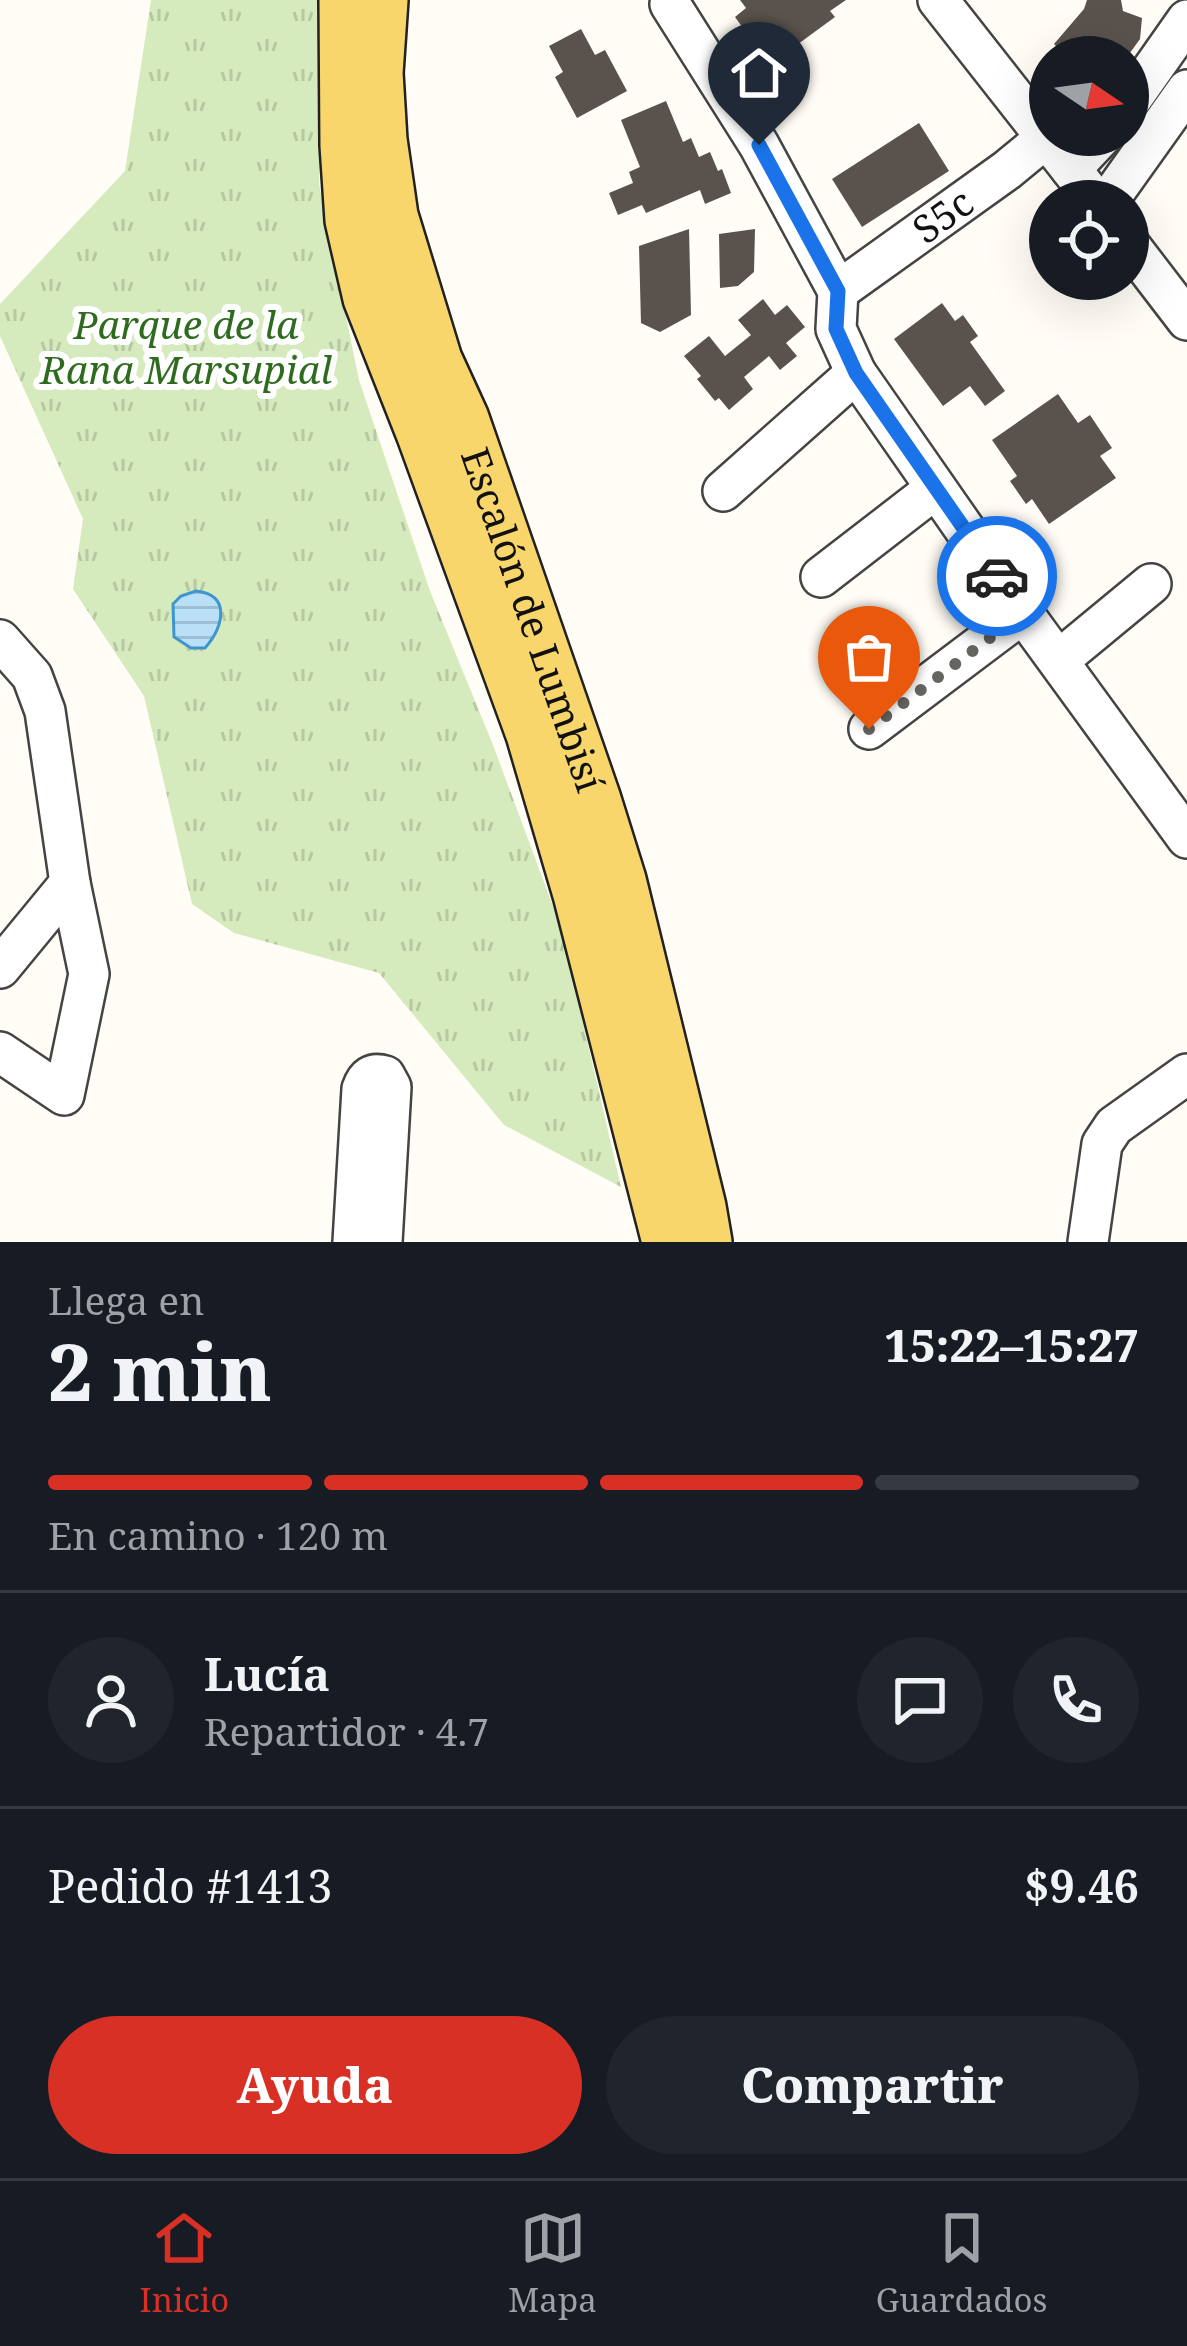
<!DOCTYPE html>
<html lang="es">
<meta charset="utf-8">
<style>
:root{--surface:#171b24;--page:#20242c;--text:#f1f3f6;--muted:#9ea1a6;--line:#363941;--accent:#d93025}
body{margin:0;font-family:"Noto Serif",serif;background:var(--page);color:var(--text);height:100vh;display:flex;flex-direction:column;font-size:45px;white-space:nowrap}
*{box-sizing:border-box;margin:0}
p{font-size:39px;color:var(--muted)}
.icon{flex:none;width:66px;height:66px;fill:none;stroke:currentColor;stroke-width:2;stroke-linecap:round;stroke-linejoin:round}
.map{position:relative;height:1242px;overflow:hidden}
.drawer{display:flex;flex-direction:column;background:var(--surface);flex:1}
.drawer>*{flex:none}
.needle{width:78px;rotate:103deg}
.controls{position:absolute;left:1029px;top:36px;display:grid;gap:24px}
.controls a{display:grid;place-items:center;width:120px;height:120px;border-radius:50%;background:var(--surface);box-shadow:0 12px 48px #0002;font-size:60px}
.pin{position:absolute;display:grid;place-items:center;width:102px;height:102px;color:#fff;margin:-123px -51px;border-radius:50% 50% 50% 0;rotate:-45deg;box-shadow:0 0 12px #0007}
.pin .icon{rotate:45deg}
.courier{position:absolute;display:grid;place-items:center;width:120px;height:120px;margin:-60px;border:9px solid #1a73e8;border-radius:50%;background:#fff;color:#222;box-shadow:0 3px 15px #0007}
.headline em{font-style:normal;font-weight:800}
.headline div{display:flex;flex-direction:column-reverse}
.headline{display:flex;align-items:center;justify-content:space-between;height:204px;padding:0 48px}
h1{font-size:78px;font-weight:800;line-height:90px}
.bar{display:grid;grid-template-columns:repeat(4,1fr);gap:18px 12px;align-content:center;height:144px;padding:0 48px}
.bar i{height:15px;border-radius:9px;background:var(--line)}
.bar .on{background:var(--accent)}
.bar p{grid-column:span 4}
.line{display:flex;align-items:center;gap:30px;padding:0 48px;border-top:3px solid var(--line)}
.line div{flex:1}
.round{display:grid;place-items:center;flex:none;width:126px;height:126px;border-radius:63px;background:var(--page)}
.action{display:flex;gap:24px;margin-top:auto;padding:24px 48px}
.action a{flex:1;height:138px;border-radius:72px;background:var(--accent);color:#fff;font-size:48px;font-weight:800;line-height:138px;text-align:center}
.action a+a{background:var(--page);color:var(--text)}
.menu{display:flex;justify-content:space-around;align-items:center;height:168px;border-top:3px solid var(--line);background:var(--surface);font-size:33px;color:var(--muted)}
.menu a{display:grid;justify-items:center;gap:6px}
.menu .on{color:var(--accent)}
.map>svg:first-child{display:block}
.park{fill:url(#park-tufts)}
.water{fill:url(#water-rules);stroke:#3f96cf;stroke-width:3}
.building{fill:#5a524d}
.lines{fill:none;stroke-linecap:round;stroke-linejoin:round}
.minor-casing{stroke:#444;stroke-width:44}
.major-casing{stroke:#222;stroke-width:56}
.minor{stroke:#fff;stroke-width:39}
.major{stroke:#f9d66b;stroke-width:51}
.done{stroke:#646461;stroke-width:12;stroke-dasharray:0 21.6}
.route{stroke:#1a73e8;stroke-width:15}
.labels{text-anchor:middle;stroke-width:12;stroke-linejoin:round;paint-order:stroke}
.street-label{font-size:39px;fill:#111;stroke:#fff}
.park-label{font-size:39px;font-style:italic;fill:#2f6b1f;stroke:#fff}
</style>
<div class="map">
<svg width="1187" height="1242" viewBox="0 0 1187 1242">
<defs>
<pattern id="park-tufts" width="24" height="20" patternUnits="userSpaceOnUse" patternTransform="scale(3)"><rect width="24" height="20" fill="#d5ebbd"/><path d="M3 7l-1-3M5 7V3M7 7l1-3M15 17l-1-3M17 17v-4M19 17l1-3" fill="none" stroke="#b6c8a1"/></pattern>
<pattern id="water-rules" width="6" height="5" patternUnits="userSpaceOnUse" patternTransform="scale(3)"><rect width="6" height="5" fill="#b9e0f7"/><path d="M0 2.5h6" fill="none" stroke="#9ebfd3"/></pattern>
</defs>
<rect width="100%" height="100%" fill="#fffdf5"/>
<path class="park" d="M151 0H323L319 184 359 380 430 591 493 745 561 928 621 1187 504 1125 379 973 234 933 192 904 144 696 73 589 83 519 0 336V304L125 171Z"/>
<path class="water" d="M196 591C232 595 223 627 205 648H191L174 637 173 604 181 596Z"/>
<g class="building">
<path d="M740 0H846L830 11 835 17 794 47 790 41 777 51 759 26 748 35 735 17 746 8Z"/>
<path d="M1087 0H1121L1123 11 1142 18 1140 39 1127 57 1120 52 1115 57H1067L1054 44 1084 9Z"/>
<path d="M581 29 595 55 605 50 627 91 577 118 555 77 563 72 549 46Z"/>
<path d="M666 101 683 142 691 138 699 157 710 152 718 171 722 169 731 193 705 204 700 190 646 213 642 205 618 215 609 193 633 183 629 172 640 167 621 120Z"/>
<path d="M919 123 949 171 862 227 832 179Z"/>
<path d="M689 229 691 315 660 332 641 323 639 246Z"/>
<path d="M755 229 754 272 738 286 720 288 719 234Z"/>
<path d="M763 299 775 315 787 305 805 327 786 343 797 356 780 370 769 356 744 377 753 389 729 410 719 398 715 401 697 379 701 376 684 356 709 336 725 356 751 335 738 320Z"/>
<path d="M942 303 955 321 963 315 978 336 970 342 1005 391 985 406 970 386 943 406 894 339Z"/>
<path d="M1058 394 1078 423 1090 415 1112 448 1100 456 1116 478 1049 524 1032 499 1026 504 1010 481 1017 476 992 440Z"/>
</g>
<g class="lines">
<g class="minor-casing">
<g id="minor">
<path d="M938 0 1096 201"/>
<path d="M670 4 759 145 838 291 836 329 856 373 1023 613 1187 838"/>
<path d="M1128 104 1187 20"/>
<path d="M1071 169 1103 135"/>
<path d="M1108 201 1187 90"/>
<path d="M1128 243 1187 320"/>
<path id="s1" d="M838 291 1007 170 1047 137"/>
<path d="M723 491 856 373"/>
<path d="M821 577 935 489"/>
<path d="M0 640 32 676 45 711 70 883 89 974 64 1095 0 1052"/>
<path d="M1059 660 1151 584"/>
<path d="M869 729 1023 613"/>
<path d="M0 968 70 883"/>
<path d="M353 1242 362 1089C366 1077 372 1072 385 1076L391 1087 382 1242"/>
<path d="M1088 1242 1102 1144 1114 1126 1187 1074"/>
</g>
</g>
<g class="major-casing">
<g id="major">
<path d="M345 0 346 145 351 220 369 298 423 435 532 734 579 894 668 1242"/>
<path id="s2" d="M382 0 377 73 381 140 392 216 436 360 463 419 595 800 620 880 700 1207 706 1242"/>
</g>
</g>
<use href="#minor" class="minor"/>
<use href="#major" class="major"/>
</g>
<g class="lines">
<path class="done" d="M869 729 1023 613 997 576"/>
<path class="route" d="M759 145 838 291 836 329 856 373 997 576"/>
</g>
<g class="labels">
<g class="street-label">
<text dy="14" stroke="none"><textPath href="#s1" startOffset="129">S5c</textPath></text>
<text dy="14" stroke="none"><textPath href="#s2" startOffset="645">Escalón de Lumbisí</textPath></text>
</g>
<g class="park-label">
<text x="186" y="339">Parque de la<tspan x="186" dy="45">Rana Marsupial</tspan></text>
</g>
</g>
</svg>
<div class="controls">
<a><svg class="needle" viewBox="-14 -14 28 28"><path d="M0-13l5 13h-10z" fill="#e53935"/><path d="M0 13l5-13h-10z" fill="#9ea1a6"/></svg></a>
<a><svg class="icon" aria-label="locate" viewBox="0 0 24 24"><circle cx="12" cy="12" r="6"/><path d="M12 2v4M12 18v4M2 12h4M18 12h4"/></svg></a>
</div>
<div class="pin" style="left:869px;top:729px;background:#ea580c"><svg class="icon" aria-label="bag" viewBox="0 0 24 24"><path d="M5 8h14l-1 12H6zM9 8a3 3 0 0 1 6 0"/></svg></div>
<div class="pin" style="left:759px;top:145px;background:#1f2937"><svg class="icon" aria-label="home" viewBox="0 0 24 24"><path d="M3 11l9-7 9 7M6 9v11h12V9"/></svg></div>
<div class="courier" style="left:997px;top:576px"><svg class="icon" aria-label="car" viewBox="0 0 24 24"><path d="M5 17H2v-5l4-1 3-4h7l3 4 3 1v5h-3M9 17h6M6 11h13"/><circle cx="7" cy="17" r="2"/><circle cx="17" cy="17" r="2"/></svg></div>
</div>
<section class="drawer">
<div class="headline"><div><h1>2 min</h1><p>Llega en</p></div><em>15:22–15:27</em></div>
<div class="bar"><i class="on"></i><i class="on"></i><i class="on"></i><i></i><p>En camino · 120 m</p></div>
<div class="line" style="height:216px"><a class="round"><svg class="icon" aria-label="person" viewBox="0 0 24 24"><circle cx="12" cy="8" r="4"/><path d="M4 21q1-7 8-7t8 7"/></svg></a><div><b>Lucía</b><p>Repartidor · 4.7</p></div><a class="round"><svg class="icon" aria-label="chat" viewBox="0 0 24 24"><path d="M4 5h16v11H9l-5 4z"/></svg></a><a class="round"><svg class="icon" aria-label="phone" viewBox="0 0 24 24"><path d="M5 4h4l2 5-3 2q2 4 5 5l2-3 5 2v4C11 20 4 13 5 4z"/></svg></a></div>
<div class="line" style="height:156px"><div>Pedido #1413</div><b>$9.46</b></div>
<div class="action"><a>Ayuda</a><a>Compartir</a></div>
</section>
<nav class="menu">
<a class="on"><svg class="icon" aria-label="home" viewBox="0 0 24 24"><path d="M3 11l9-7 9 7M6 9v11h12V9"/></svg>Inicio</a>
<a><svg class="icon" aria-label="map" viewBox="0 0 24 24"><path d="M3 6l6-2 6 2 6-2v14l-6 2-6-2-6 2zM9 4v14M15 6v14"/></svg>Mapa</a>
<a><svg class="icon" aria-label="saved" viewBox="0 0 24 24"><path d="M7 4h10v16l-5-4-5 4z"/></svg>Guardados</a>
</nav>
